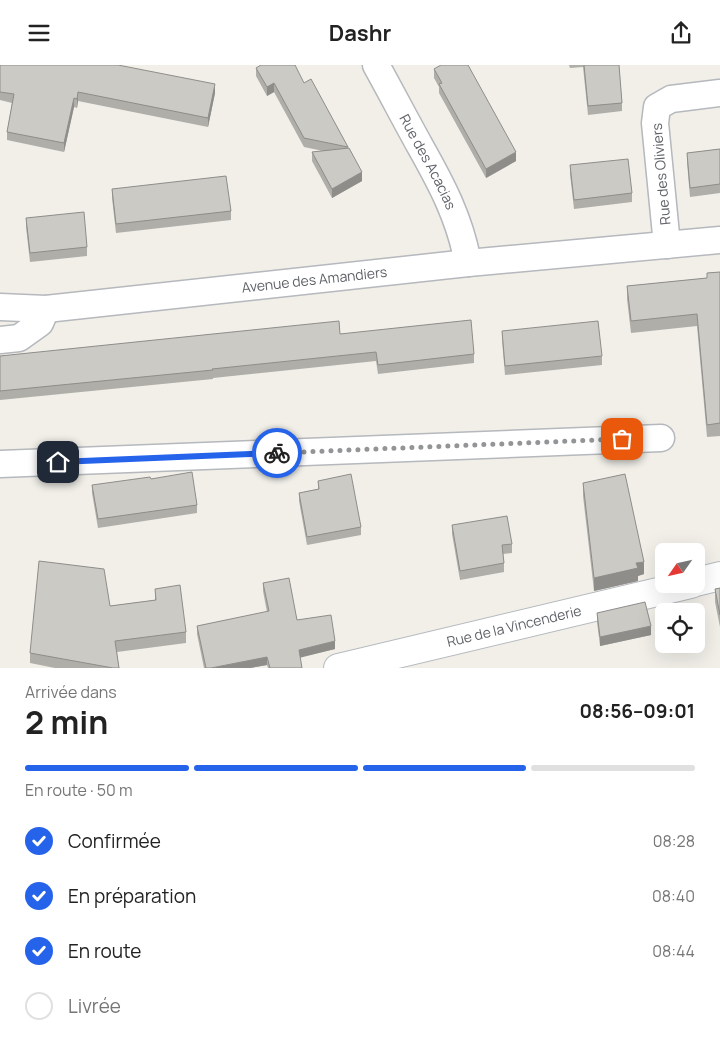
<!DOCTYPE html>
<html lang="fr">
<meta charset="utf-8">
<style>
:root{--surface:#fff;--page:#f6f6f6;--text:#222;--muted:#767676;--line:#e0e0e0;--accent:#2563eb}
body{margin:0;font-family:Manrope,sans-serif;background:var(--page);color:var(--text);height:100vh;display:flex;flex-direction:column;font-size:19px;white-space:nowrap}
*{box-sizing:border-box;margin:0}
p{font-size:16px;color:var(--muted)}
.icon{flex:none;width:28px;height:28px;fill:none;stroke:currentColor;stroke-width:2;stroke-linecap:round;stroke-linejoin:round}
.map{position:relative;height:603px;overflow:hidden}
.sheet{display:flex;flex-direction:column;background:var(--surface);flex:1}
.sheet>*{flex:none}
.needle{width:32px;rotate:236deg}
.fabs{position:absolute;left:655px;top:478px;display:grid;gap:10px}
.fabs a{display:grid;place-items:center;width:50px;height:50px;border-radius:8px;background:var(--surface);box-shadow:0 5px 20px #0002;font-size:25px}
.pin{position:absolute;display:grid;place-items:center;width:42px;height:42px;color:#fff;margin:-21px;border-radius:10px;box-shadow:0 2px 8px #0006}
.courier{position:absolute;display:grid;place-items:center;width:50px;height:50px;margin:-25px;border:4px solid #2563eb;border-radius:50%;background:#fff;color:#222;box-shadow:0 1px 6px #0007}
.headline em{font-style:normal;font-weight:700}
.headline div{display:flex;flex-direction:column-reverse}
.headline{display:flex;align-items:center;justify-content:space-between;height:85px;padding:0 25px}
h1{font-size:32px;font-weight:700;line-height:38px}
.bar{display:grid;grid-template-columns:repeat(4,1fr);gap:8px 5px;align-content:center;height:60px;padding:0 25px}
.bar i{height:6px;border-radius:4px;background:var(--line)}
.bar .current{background:var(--accent)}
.bar p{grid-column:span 4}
ol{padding:0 25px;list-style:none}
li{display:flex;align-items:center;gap:15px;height:55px}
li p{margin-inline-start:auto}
li .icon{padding:5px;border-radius:50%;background:var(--accent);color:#fff;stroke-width:4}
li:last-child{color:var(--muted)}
li i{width:28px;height:28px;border:2px solid var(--line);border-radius:50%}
header{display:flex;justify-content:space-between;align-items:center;height:65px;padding:0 25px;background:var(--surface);font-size:22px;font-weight:700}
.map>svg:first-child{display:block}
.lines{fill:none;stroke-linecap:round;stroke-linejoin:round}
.minor-casing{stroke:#b5b8bc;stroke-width:29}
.secondary-casing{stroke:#b6babf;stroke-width:30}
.minor{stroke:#fff;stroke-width:26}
.secondary{stroke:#fff;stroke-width:28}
.wall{fill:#afaea9}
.shaded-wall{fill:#8f8d8a}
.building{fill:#cccac5;stroke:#8f8d8a}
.done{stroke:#929495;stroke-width:5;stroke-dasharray:0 9}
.route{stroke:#2563eb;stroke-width:6}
.labels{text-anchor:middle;stroke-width:4.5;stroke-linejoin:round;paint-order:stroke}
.street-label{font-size:14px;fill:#5f6368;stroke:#fff}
</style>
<header><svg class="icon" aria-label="menu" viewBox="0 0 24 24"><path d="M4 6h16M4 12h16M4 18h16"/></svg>Dashr<svg class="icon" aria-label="share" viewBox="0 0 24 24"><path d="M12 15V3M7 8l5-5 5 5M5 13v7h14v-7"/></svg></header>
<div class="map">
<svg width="720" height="603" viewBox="0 0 720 603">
<rect width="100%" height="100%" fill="#f1efe8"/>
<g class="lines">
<g class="minor-casing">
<g id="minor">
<path id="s1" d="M376 0C391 27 405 54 420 81 442 120 460 154 468 198"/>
<path d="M667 180 655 58 657 42 671 34 720 28"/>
<path id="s2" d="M0 242 46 244 468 198 720 175"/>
<path d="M0 275 19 273 40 258 46 244"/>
<path d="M0 399 661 373"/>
</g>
</g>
<g class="secondary-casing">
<g id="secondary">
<path d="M696 517 720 511"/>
<path id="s3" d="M338 603 691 519"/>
</g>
</g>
<use href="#minor" class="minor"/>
<use href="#secondary" class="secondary"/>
</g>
<g class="wall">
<path d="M0 0 215 28 208 62 78 36 77 43 74 42 64 87 7 75V67L12 38 0 35Z"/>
<path d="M569 0H619L622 38V46L588 50 583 2 570 3Z"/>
<path d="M256 3 304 18 348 82 362 116 332 133 312 96V87L323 86 304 82 274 27 267 31 256 11Z"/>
<path d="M434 4 516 96 486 113 439 28V22L434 13Z"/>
<path d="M720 84V128L690 132 687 97V88Z"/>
<path d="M570 100 632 128V137L574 144 570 109Z"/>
<path d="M112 124 231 146V155L116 168 112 133Z"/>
<path d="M26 153 87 182V191L30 197 26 162Z"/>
<path d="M720 207V371L707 372 697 261 631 268 627 234V221L707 213V208Z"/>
<path d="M502 266 602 291V300L505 310 502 275Z"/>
<path d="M340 269 474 289V298L378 309 376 296 213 313V314L0 335V291Z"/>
<path d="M318 416 361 462V470L307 480 299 436V428L318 424Z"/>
<path d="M583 418 644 509 638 511V516L594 526 583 431Z"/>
<path d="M92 420 197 440V448L98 463 92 428Z"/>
<path d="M452 460 512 479V488L503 489 504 498V507L460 515 452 469Z"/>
<path d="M263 518 297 555 335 584 300 592 302 603H268L267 600 250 603H204L197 569V561L267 547 263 526Z"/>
<path d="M720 523V562L715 537V524Z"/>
<path d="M155 524 186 567V578L117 587 119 603H55L30 598V588L110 541 155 535Z"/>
<path d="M597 548 651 570 600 581 597 557Z"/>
</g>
<g class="shaded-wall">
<path d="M274 18V27L267 31V22Z"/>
<path d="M215 19V28L208 62V53Z"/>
<path d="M78 27V36L77 43V34Z"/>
<path d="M74 33V42L64 87V78Z"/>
<path d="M516 87V96L486 113V104Z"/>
<path d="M362 107V116L332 133V124Z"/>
<path d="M644 497V509L638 511V516L594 526V513L636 498Z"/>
<path d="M651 561V570L600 581V572Z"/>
<path d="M335 576V584L299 593V585Z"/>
<path d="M267 592V600L250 603H211Z"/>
</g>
<g class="building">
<path d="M0 0H118L215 19 208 53 78 27 77 34 74 33 64 78 7 67 14 29 0 27Z"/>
<path d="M261 0H295L304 18 311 14 348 82 304 73 274 18 267 22 256 3Z"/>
<path d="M441 0H468L516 87 486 104 439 19 442 18 434 4Z"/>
<path d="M584 0H619L622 38 588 41Z"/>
<path d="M349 83 362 107 332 124 312 87Z"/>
<path d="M720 84V119L690 123 687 88Z"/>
<path d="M628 94 632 128 574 135 570 100Z"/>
<path d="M226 111 231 146 116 159 112 124Z"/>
<path d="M84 147 87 182 30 188 26 153Z"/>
<path d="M720 207V358L707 360 697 249 631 256 627 221 707 213V208Z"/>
<path d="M471 255 474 289 378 300 376 287 212 304 213 305 0 326V291L339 256 340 269Z"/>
<path d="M598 256 602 291 505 301 502 266Z"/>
<path d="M192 407 197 440 98 454 92 420 150 412 151 414Z"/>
<path d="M351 409 361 462 307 472 299 428 319 424 318 416Z"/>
<path d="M625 409 644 497 636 498 638 503 594 513 583 418Z"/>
<path d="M507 451 512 479 502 480 504 498 460 506 452 460Z"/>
<path d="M39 496 104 504 110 541 156 535 155 524 180 520 186 567 115 576 119 603H113L30 588Z"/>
<path d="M289 513 297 555 331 550 335 576 299 585 302 603H270L267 592 211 603H206L197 561 269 546 263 518Z"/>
<path d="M720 523V550L715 524Z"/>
<path d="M645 537 651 561 600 572 597 548Z"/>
</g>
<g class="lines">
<path class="done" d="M277 388 622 374"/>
<path class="route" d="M58 397 277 388"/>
</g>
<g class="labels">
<g class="street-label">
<text dy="5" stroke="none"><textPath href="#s1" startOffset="110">Rue des Acacias</textPath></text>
<text transform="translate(661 109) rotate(-95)" y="5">Rue des Oliviers</text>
<text dy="5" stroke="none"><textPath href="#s2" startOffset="316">Avenue des Amandiers</textPath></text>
<text dy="5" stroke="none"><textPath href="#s3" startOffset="181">Rue de la Vincenderie</textPath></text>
</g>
</g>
</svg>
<div class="fabs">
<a><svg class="needle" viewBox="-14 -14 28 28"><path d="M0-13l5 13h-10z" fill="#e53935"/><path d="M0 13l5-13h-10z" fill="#767676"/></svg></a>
<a><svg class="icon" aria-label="locate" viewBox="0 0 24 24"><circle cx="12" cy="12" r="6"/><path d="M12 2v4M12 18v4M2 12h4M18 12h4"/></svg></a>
</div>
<div class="pin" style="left:622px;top:374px;background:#ea580c"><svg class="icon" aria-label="bag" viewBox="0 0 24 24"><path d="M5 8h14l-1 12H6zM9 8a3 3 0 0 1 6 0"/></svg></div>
<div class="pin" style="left:58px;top:397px;background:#1f2937"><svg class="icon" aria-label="home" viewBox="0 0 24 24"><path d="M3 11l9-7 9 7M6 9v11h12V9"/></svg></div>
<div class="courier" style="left:277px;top:388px"><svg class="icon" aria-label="bike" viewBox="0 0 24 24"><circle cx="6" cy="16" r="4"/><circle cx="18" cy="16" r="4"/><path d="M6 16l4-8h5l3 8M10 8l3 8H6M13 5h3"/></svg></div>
</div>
<section class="sheet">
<div class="headline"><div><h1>2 min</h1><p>Arrivée dans</p></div><em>08:56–09:01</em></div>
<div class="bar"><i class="current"></i><i class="current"></i><i class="current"></i><i></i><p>En route · 50 m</p></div>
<ol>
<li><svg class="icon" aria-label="check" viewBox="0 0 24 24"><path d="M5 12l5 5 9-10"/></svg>Confirmée<p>08:28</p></li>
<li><svg class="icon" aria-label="check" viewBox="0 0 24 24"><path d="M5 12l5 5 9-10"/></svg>En préparation<p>08:40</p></li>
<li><svg class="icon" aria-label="check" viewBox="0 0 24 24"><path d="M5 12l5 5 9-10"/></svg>En route<p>08:44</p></li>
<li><i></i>Livrée</li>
</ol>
</section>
